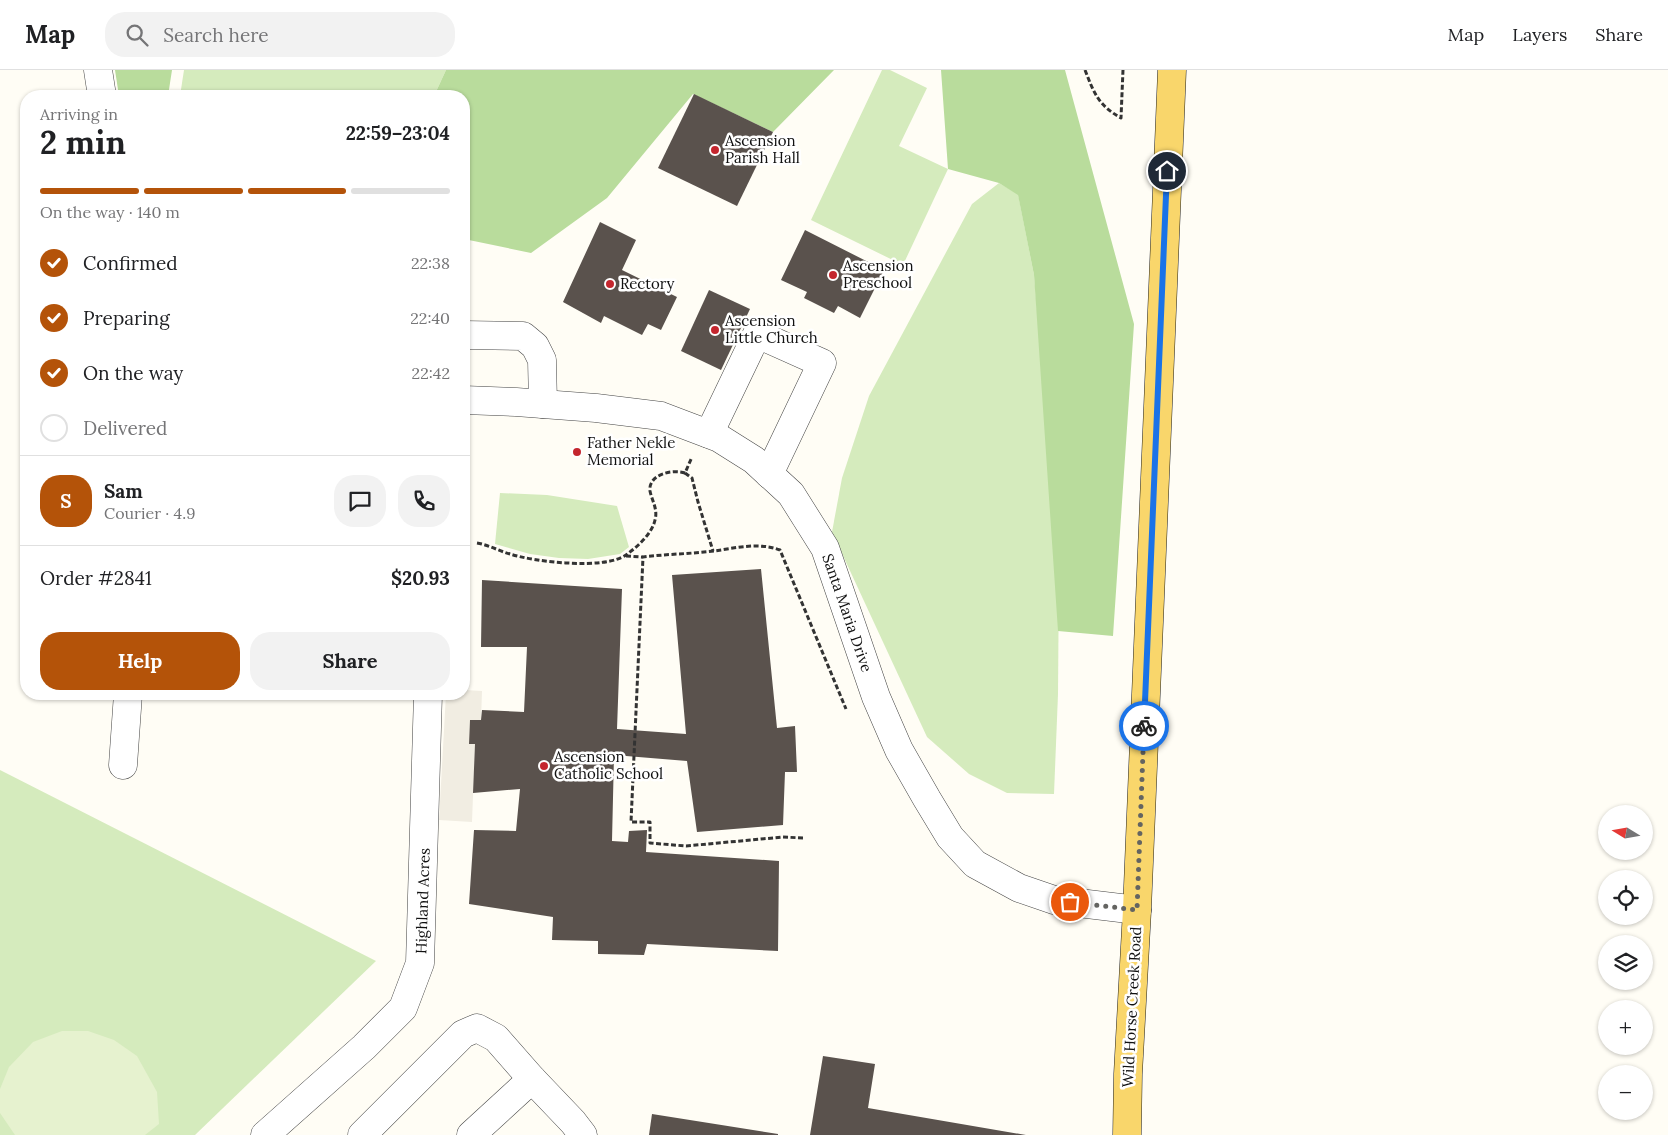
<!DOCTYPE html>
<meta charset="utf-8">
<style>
:root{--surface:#fff;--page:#f2f2f2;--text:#202124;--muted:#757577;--line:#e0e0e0;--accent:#b45309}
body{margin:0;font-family:Lora,serif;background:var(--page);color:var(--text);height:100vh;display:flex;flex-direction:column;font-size:19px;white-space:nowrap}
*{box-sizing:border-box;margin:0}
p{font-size:16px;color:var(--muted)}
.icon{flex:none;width:28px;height:28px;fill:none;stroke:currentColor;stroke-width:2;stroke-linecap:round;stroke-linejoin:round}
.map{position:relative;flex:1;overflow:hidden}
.panel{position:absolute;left:20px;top:20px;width:450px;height:610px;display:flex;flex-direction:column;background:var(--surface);border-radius:20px;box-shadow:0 1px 4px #0004}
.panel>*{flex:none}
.needle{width:32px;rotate:281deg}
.controls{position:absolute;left:1598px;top:735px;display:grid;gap:10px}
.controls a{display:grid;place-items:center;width:55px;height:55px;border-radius:50%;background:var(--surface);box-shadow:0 1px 4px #0004;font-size:25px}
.pin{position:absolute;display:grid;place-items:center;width:42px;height:42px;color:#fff;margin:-21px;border:2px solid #fff;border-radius:50%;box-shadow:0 1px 5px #0007}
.courier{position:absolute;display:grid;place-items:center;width:50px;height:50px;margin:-25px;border:4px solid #1a73e8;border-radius:50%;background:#fff;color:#222;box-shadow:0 1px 6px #0007}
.headline em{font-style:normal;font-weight:700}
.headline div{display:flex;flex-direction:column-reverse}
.headline{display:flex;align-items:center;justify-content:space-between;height:85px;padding:0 20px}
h1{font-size:32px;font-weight:700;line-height:38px}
.bar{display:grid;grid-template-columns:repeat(4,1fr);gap:8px 5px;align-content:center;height:60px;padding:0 20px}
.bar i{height:6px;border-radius:4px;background:var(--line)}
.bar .on{background:var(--accent)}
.bar p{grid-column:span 4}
.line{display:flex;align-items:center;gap:12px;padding:0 20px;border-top:1px solid var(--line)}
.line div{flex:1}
.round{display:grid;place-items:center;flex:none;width:52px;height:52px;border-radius:20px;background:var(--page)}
ol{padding:0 20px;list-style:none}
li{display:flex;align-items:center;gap:15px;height:55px}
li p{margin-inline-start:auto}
li .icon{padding:5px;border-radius:50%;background:var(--accent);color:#fff;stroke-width:4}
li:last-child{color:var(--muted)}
li i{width:28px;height:28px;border:2px solid var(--line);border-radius:50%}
.cta{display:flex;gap:10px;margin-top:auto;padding:10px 20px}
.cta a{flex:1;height:58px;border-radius:20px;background:var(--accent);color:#fff;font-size:20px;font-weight:700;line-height:58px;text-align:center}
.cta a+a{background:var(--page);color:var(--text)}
header{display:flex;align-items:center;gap:30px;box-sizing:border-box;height:70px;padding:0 25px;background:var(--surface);border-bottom:1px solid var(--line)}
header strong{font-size:24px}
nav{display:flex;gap:28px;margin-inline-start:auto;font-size:18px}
.search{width:350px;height:45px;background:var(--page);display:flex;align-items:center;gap:12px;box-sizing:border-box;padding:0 18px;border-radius:20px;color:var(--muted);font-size:19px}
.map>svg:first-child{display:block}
.green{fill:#d5ebbd}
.forest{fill:#b9dc9c}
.pitch{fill:#e6f2cf}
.plaza{fill:#f1ede2}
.building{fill:#5a524d}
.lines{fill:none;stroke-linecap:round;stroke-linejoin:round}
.minor-casing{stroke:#444;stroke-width:29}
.major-casing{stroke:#222;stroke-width:29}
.path{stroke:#333;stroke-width:3;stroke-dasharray:5 2.5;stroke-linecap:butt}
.minor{stroke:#fff;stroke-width:28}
.major{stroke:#f9d66b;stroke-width:28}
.done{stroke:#646461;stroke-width:5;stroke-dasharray:0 9}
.route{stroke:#1a73e8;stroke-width:6}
.poi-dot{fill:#c4262e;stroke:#fff;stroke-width:2}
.labels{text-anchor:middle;stroke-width:5;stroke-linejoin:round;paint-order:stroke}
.poi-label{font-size:15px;fill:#111;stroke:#fff;text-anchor:start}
.street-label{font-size:15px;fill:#111;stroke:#fff}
</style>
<header>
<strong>Map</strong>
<div class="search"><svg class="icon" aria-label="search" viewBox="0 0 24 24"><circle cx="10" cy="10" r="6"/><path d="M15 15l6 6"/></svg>Search here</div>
<nav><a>Map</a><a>Layers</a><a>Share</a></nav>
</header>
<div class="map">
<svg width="1668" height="1065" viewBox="0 0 1668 1065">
<rect width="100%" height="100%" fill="#fffdf5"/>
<g class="green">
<path d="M184 0H446L434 26H180Z"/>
<path d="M882 0H890L927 18 899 76 948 99 903 195 811 150Z"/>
<path d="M999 113 1018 124 1034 205 1059 497 1058 624 1054 724 1007 723 969 704 927 667 832 462 842 408 869 326 972 134Z"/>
<path d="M500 423 547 425 617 436 629 477 620 484 588 489 559 488 530 484 495 474Z"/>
<path d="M0 700 376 891 195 1065H0Z"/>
</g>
<g class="forest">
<path d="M115 0H172L168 26H119Z"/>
<path d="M446 0H834L773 62 693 24 607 128 531 183 464 169V26H434Z"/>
<path d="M941 0H1065L1134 254 1113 566 1058 561 1034 205 1018 125 999 113 948 99Z"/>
</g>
<path class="pitch" d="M62 961H88L114 970 137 986 157 1022 159 1054 145 1065H15L0 1043V1019L9 997 33 972Z"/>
<path class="plaza" d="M464 620 482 621 481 650H470L469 673 475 674 472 752 439 750 446 624H464Z"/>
<g class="building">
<path d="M694 24 773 62 737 136 658 98Z"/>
<path d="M600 152 636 170 622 200 677 227 661 260 648 254 642 265 604 246 601 253 563 232Z"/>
<path d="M805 160 884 200 860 248 838 236 834 243 804 228 807 222 781 210Z"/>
<path d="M709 220 750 239 721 300 681 281Z"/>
<path d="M761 499 777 658 795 656 797 702H785L783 755 697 762 687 691 614 685 612 771 628 772 629 761 647 760 646 782 779 791 778 881 647 874 644 885 598 884V871L552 870 553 847 469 834 474 760 516 761 520 719 473 723 475 674H469L470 650H481L482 640 524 642 527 577H481L482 510 622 519 617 659 686 664 672 505Z"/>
<path d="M823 986 875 994 868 1038 1026 1065H810Z"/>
<path d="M652 1044 778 1064V1065H649Z"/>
</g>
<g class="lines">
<g class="minor-casing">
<g id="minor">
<path d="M98 0 102 26"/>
<path d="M464 265 523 266 535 276 542 290 543 334"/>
<path d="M464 330 516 332 596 338 661 346 719 368 754 390 791 424 825 478 876 627 899 680 927 729 950 767 975 794 1019 818 1054 830 1137 840"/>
<path d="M709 364 757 264 822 293 769 404"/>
<path d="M123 695 128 624"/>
<path d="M265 1065 364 977 403 938 420 893 428 624"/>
<path d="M362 1065 463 964 477 958 496 968 532 1009 573 1052 583 1065"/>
<path d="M471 1065 532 1009"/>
</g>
</g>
<g class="major-casing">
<path id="major" d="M1127 1065 1128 1004 1137 840 1172 0"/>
</g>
<g class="path">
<path d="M1085 0C1094 23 1098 35 1121 48L1123 0"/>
<path d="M685 403 692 408 698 432 713 481"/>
<path d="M477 473C489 475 499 481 510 484 535 492 605 500 626 485 637 477 652 464 655 450 658 439 652 431 650 421 648 404 673 399 685 403L692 387"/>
<path d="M626 486 643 487"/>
<path d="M803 768 783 767 686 776 650 773V752H631L643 487C666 484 690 484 714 481 735 478 759 472 780 480L846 639"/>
</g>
<use href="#minor" class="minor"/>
<use href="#major" class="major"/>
</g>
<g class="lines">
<path class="done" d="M1070 832 1137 840 1144 656"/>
<path class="route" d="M1144 656 1167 101"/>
</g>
<g class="poi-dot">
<circle cx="715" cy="80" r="5"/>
<circle cx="833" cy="205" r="5"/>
<circle cx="610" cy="214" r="5"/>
<circle cx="715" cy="260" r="5"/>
<circle cx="577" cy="382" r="5"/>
<circle cx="544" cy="696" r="5"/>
</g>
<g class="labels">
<g class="poi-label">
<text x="725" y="76">Ascension<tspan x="725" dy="17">Parish Hall</tspan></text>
<text x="843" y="201">Ascension<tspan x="843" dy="17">Preschool</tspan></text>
<text x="620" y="219">Rectory</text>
<text x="725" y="256">Ascension<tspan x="725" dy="17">Little Church</tspan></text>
<text x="587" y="378">Father Nekle<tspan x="587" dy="17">Memorial</tspan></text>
<text x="554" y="692">Ascension<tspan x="554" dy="17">Catholic School</tspan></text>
</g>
<g class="street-label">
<text transform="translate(847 543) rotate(71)" y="5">Santa Maria Drive</text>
<text transform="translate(423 831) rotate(-88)" y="5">Highland Acres</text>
<text transform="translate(1132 937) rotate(-87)" y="5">Wild Horse Creek Road</text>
</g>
</g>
</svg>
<div class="controls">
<a><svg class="needle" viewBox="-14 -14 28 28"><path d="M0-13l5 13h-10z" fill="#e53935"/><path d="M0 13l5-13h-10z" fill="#757577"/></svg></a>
<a><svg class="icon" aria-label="locate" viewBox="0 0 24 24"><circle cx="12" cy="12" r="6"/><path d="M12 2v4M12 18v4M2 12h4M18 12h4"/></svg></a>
<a><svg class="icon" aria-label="layers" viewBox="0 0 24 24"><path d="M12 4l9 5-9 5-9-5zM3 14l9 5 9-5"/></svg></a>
<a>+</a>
<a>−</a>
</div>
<div class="pin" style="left:1070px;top:832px;background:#ea580c"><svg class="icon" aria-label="bag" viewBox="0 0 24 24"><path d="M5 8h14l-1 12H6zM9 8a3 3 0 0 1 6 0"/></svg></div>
<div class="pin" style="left:1167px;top:101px;background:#1f2937"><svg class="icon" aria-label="home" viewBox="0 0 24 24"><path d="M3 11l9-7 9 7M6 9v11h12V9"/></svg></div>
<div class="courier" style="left:1144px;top:656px"><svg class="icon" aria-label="bike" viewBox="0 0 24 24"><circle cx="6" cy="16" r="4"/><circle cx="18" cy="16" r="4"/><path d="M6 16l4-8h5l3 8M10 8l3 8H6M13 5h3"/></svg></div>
<section class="panel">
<div class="headline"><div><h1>2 min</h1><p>Arriving in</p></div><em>22:59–23:04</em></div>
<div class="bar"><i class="on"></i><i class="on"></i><i class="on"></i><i></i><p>On the way · 140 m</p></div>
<ol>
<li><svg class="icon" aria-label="check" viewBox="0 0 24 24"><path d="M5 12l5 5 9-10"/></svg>Confirmed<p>22:38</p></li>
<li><svg class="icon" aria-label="check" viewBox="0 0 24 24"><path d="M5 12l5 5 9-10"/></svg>Preparing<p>22:40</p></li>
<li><svg class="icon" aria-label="check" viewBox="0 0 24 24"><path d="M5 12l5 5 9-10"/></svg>On the way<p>22:42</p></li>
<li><i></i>Delivered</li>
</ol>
<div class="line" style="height:90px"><b class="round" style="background:var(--accent);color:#fff">S</b><div><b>Sam</b><p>Courier · 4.9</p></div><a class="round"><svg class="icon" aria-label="chat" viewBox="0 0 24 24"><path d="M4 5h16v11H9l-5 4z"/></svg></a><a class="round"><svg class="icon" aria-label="phone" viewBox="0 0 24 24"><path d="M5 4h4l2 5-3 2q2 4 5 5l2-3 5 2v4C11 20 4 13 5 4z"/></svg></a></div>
<div class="line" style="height:65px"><div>Order #2841</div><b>$20.93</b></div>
<div class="cta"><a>Help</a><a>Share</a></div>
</section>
</div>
